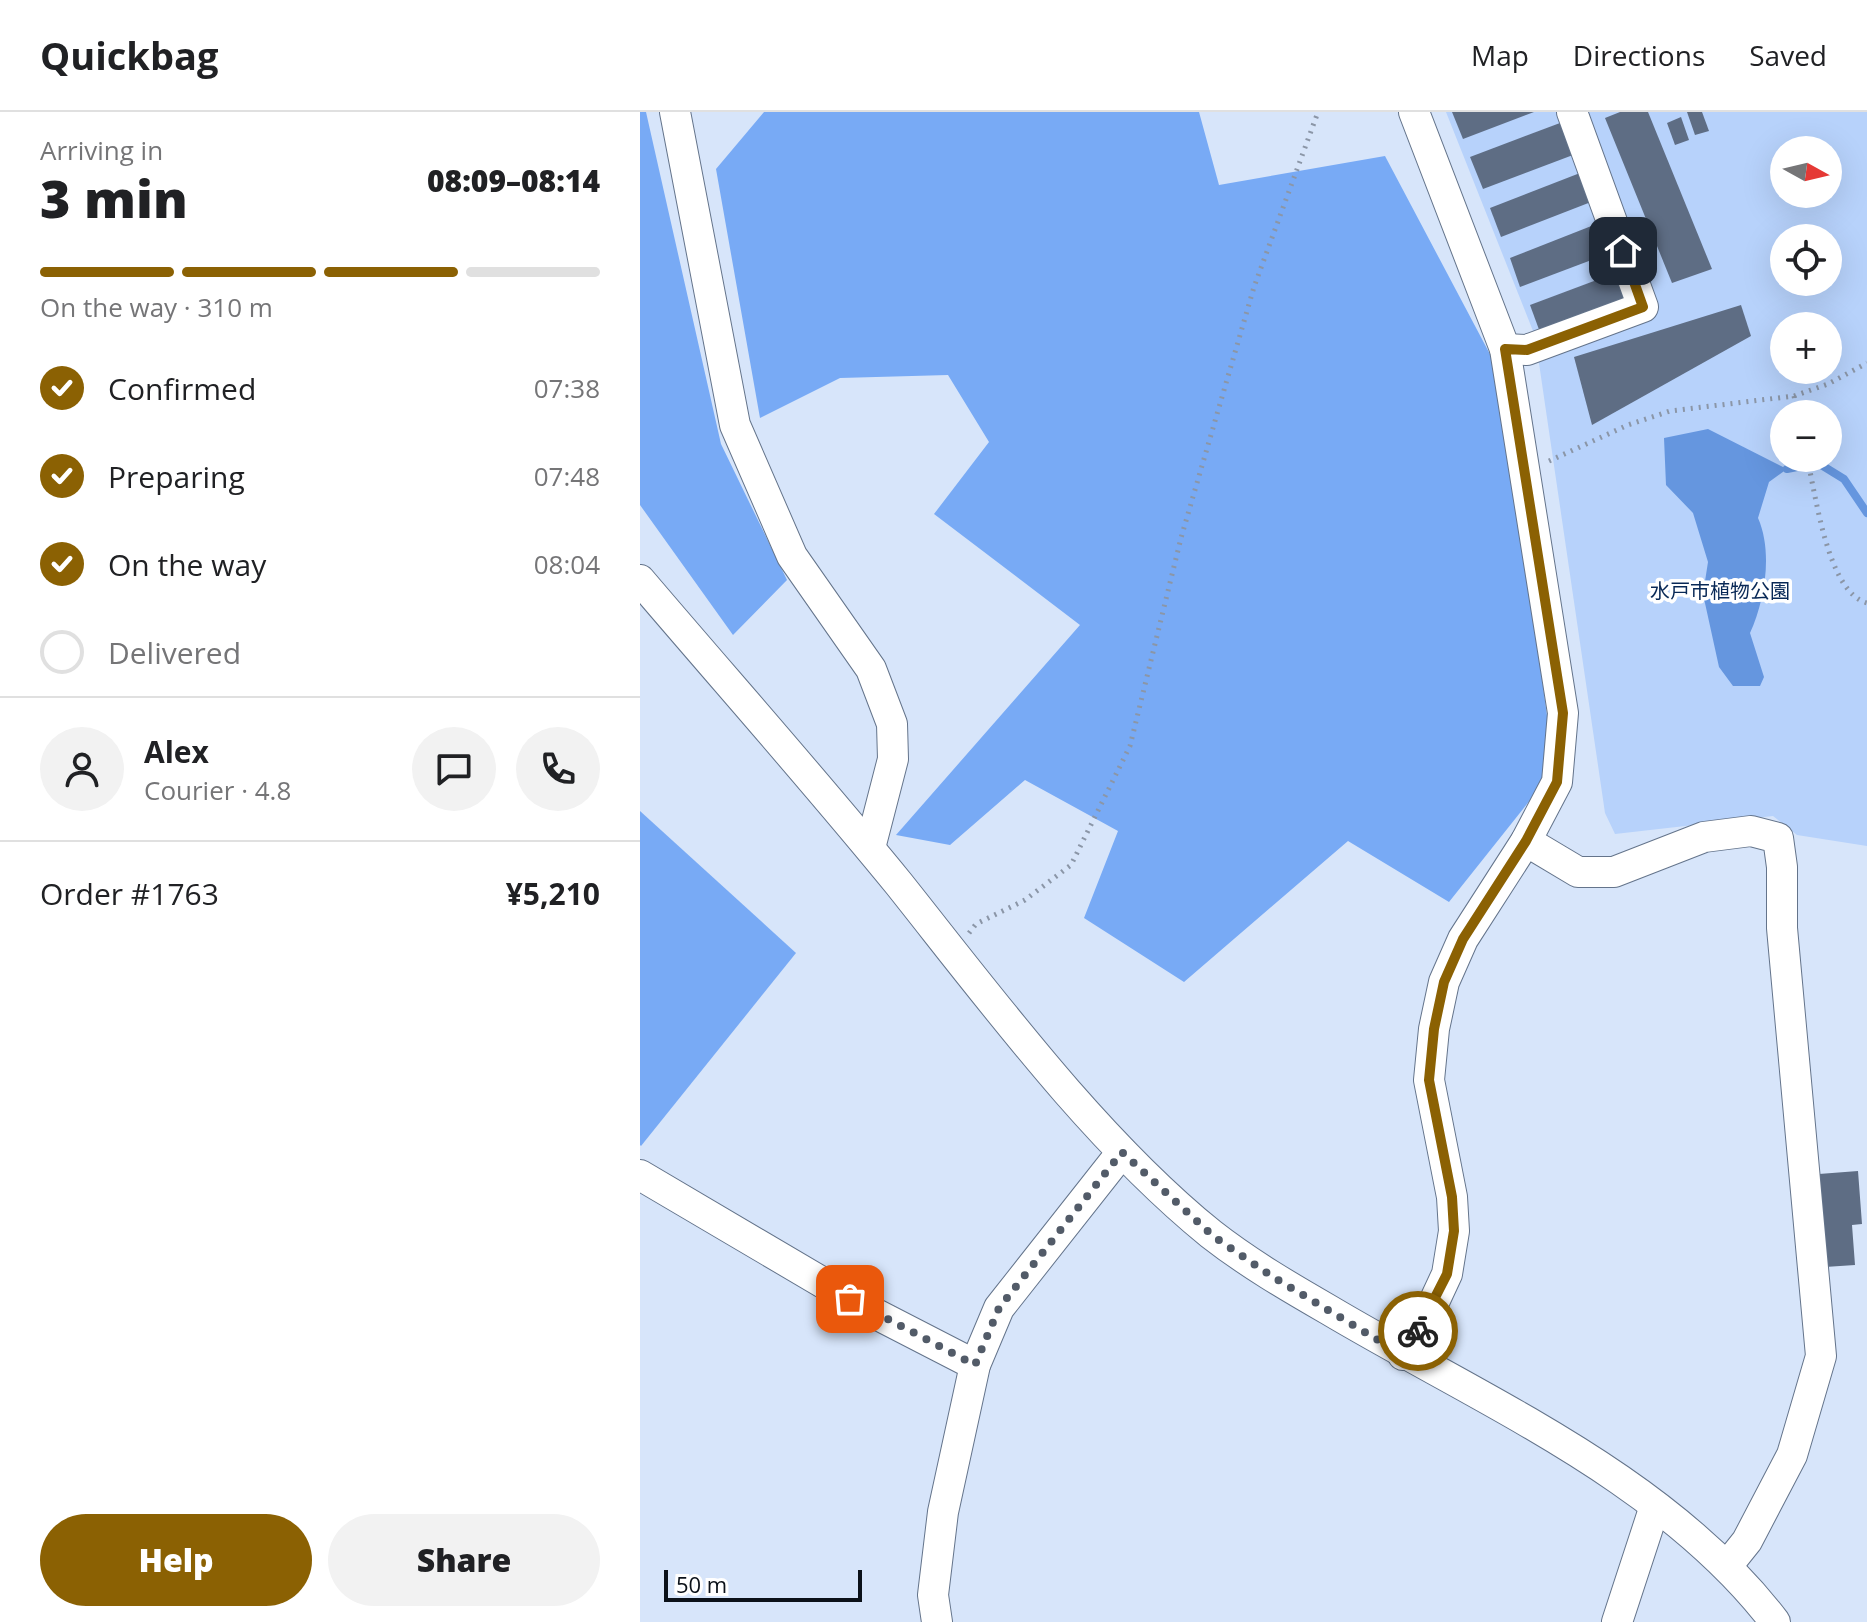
<!DOCTYPE html>
<meta charset="utf-8">
<style>
:root{--surface:#fff;--page:#f2f2f2;--text:#202124;--muted:#757577;--line:#e0e0e0;--accent:#8b6103}
body{margin:0;font-family:"Open Sans","Noto Sans JP",sans-serif;background:var(--page);color:var(--text);height:100vh;display:flex;flex-direction:column;font-size:30px;white-space:nowrap}
*{box-sizing:border-box;margin:0}
p{font-size:26px;color:var(--muted)}
.icon{flex:none;width:44px;height:44px;fill:none;stroke:currentColor;stroke-width:2;stroke-linecap:round;stroke-linejoin:round}
.map{position:relative;flex:1;overflow:hidden}
.side{display:flex;flex-direction:column;background:var(--surface);width:640px}
.side>*{flex:none}
.needle{width:52px;rotate:98deg}
.controls{position:absolute;left:1130px;top:24px;display:grid;gap:16px}
.controls a{display:grid;place-items:center;width:72px;height:72px;border-radius:50%;background:var(--surface);box-shadow:0 8px 32px #0002;font-size:40px}
.scale{position:absolute;left:24px;bottom:20px;width:198px;box-sizing:border-box;padding-left:8px;border:4px solid #0b1119;border-top:0;font-size:22px;line-height:28px;white-space:nowrap;color:#0b1119;-webkit-text-stroke:6px #fff;paint-order:stroke}
.pin{position:absolute;display:grid;place-items:center;width:68px;height:68px;color:#fff;margin:-34px;border-radius:16px;box-shadow:0 4px 12px #0006}
.courier{position:absolute;display:grid;place-items:center;width:80px;height:80px;margin:-40px;border:6px solid #8b6103;border-radius:50%;background:#fff;color:#222;box-shadow:0 2px 10px #0007}
.summary em{font-style:normal;font-weight:800}
.summary div{display:flex;flex-direction:column-reverse}
.summary{display:flex;align-items:center;justify-content:space-between;height:136px;padding:0 40px}
h1{font-size:52px;font-weight:800;line-height:60px}
.bar{display:grid;grid-template-columns:repeat(4,1fr);gap:12px 8px;align-content:center;height:96px;padding:0 40px}
.bar i{height:10px;border-radius:6px;background:var(--line)}
.bar .selected{background:var(--accent)}
.bar p{grid-column:span 4}
.line{display:flex;align-items:center;gap:20px;padding:0 40px;border-top:2px solid var(--line)}
.line div{flex:1}
.round{display:grid;place-items:center;flex:none;width:84px;height:84px;border-radius:42px;background:var(--page)}
ol{padding:0 40px;list-style:none}
li{display:flex;align-items:center;gap:24px;height:88px}
li p{margin-inline-start:auto}
li .icon{padding:8px;border-radius:50%;background:var(--accent);color:#fff;stroke-width:4}
li:last-child{color:var(--muted)}
li i{width:44px;height:44px;border:4px solid var(--line);border-radius:50%}
.cta{display:flex;gap:16px;margin-top:auto;padding:16px 40px}
.cta a{flex:1;height:92px;border-radius:48px;background:var(--accent);color:#fff;font-size:32px;font-weight:800;line-height:92px;text-align:center}
.cta a+a{background:var(--page);color:var(--text)}
header{display:flex;align-items:center;gap:48px;box-sizing:border-box;height:112px;padding:0 40px;background:var(--surface);border-bottom:2px solid var(--line)}
header strong{font-size:38px}
nav{display:flex;gap:44px;margin-inline-start:auto;font-size:28px}
main{display:flex;flex:1;min-height:0}
.map>svg:first-child{display:block}
.green{fill:#b7d2fb;fill-rule:evenodd}
.forest{fill:#78aaf5}
.water{fill:#6596df}
.lines{fill:none;stroke-linecap:round;stroke-linejoin:round}
.stream{stroke:#6596df;stroke-width:8}
.building{fill:#5e6d84}
.minor-casing{stroke:#64748b;stroke-width:32}
.path{stroke:#8b96a7;stroke-width:5;stroke-dasharray:2 6;stroke-linecap:butt}
.minor{stroke:#fff;stroke-width:30}
.done{stroke:#525b68;stroke-width:8;stroke-dasharray:0 14.4}
.route{stroke:#8b6103;stroke-width:10}
.labels{text-anchor:middle;stroke-width:7;stroke-linejoin:round;paint-order:stroke}
.park-label{font-size:20px;fill:#082856;stroke:#fff}
</style>
<header>
<strong>Quickbag</strong>
<nav><a>Map</a><a>Directions</a><a>Saved</a></nav>
</header>
<main>
<section class="side">
<div class="summary"><div><h1>3 min</h1><p>Arriving in</p></div><em>08:09–08:14</em></div>
<div class="bar"><i class="selected"></i><i class="selected"></i><i class="selected"></i><i></i><p>On the way · 310 m</p></div>
<ol>
<li><svg class="icon" aria-label="check" viewBox="0 0 24 24"><path d="M5 12l5 5 9-10"/></svg>Confirmed<p>07:38</p></li>
<li><svg class="icon" aria-label="check" viewBox="0 0 24 24"><path d="M5 12l5 5 9-10"/></svg>Preparing<p>07:48</p></li>
<li><svg class="icon" aria-label="check" viewBox="0 0 24 24"><path d="M5 12l5 5 9-10"/></svg>On the way<p>08:04</p></li>
<li><i></i>Delivered</li>
</ol>
<div class="line" style="height:144px"><a class="round"><svg class="icon" aria-label="person" viewBox="0 0 24 24"><circle cx="12" cy="8" r="4"/><path d="M4 21q1-7 8-7t8 7"/></svg></a><div><b>Alex</b><p>Courier · 4.8</p></div><a class="round"><svg class="icon" aria-label="chat" viewBox="0 0 24 24"><path d="M4 5h16v11H9l-5 4z"/></svg></a><a class="round"><svg class="icon" aria-label="phone" viewBox="0 0 24 24"><path d="M5 4h4l2 5-3 2q2 4 5 5l2-3 5 2v4C11 20 4 13 5 4z"/></svg></a></div>
<div class="line" style="height:104px"><div>Order #1763</div><b>¥5,210</b></div>
<div class="cta"><a>Help</a><a>Share</a></div>
</section>
<div class="map">
<svg width="1227" height="1510" viewBox="0 0 1227 1510">
<rect width="100%" height="100%" fill="#d7e5fa"/>
<path class="green" d="M806 0H1227V734L1157 723 1133 704 975 722 965 701 895 224ZM1144 38H1188V82H1144ZM1144 126H1188V170H1144ZM1144 214H1188V258H1144ZM1144 302H1188V346H1144Z"/>
<g class="forest">
<path d="M0 0H6L81 332 147 468 93 523 0 393Z"/>
<path d="M124 0H559L579 73 745 44 861 263 911 633 902 673 809 790 708 729 544 870 444 806 478 719 385 668 310 733 256 723 440 513 294 402 349 330 308 263 200 266 120 306 76 57Z"/>
<path d="M0 699 156 841 1 1034 0 1033Z"/>
</g>
<path class="water" d="M1068 317 1147 357 1129 370 1118 406C1133 440 1125 488 1110 521L1124 565 1120 574H1093L1079 555 1063 482 1068 450 1053 401 1026 373 1024 326Z"/>
<g class="lines">
<path class="stream" d="M1147 357 1178 351 1204 367 1227 401"/>
</g>
<g class="building">
<path d="M812 0H894L823 27Z"/>
<path d="M980 0H1008L1072 157 1032 171 965 6Z"/>
<path d="M1047 0H1062L1069 19 1055 23Z"/>
<path d="M1041 5 1049 28 1035 33 1027 11Z"/>
<path d="M920 11 933 43 843 77 830 45Z"/>
<path d="M940 61 951 90 861 125 850 96Z"/>
<path d="M959 111 970 141 880 175 870 146Z"/>
<path d="M978 160 989 190 901 223 890 193Z"/>
<path d="M1101 193 1111 224 952 313 934 245Z"/>
<path d="M1218 1059 1222 1112 1212 1113 1215 1153 1185 1155 1179 1062Z"/>
</g>
<g class="lines">
<g class="minor-casing">
<g id="minor">
<path d="M35 0 95 313 152 444 231 557 252 612 253 647 230 736"/>
<path d="M865 237 887 238 1003 195 932 0"/>
<path d="M0 468C86 569 175 669 259 772 352 889 455 1028 571 1122 608 1151 649 1175 689 1198 842 1289 1025 1366 1135 1510"/>
<path d="M886 729 938 760H974L1064 725 1111 719 1138 726 1142 755V816L1181 1244 1152 1343 1107 1429 1087 1454"/>
<path d="M0 1063 236 1202 335 1253"/>
<path d="M763 1243 787 1205 807 1162 814 1119 812 1085 789 968 794 917 804 870 823 827 886 729 917 670 923 601 865 237 774 0"/>
<path d="M297 1510 293 1483 303 1400 335 1253 359 1196 482 1040"/>
<path d="M977 1510 1015 1394"/>
</g>
</g>
<g class="path">
<path d="M1154 284 1158 302"/>
<path d="M1167 346C1176 382 1187 480 1227 491"/>
<path d="M909 349 988 313 1030 299 1154 284 1188 272 1227 251"/>
<path d="M329 821 336 812 385 788 431 753 490 634 541 426 614 175 678 0"/>
</g>
<use href="#minor" class="minor"/>
</g>
<g class="lines">
<path class="done" d="M210 1187 335 1253 359 1196 482 1040 573 1124 633 1165 763 1243 778 1219"/>
<path class="route" d="M778 1219 807 1162 814 1119 812 1085 789 968 794 917 804 870 823 827 886 729 917 670 923 601 865 237 887 238 1003 195 983 139"/>
</g>
<g class="labels">
<g class="park-label">
<text x="1080" y="486">水戸市植物公園</text>
</g>
</g>
</svg>
<div class="controls">
<a><svg class="needle" viewBox="-14 -14 28 28"><path d="M0-13l5 13h-10z" fill="#e53935"/><path d="M0 13l5-13h-10z" fill="#757577"/></svg></a>
<a><svg class="icon" aria-label="locate" viewBox="0 0 24 24"><circle cx="12" cy="12" r="6"/><path d="M12 2v4M12 18v4M2 12h4M18 12h4"/></svg></a>
<a>+</a>
<a>−</a>
</div>
<div class="scale">50 m</div>
<div class="pin" style="left:210px;top:1187px;background:#ea580c"><svg class="icon" aria-label="bag" viewBox="0 0 24 24"><path d="M5 8h14l-1 12H6zM9 8a3 3 0 0 1 6 0"/></svg></div>
<div class="pin" style="left:983px;top:139px;background:#1f2937"><svg class="icon" aria-label="home" viewBox="0 0 24 24"><path d="M3 11l9-7 9 7M6 9v11h12V9"/></svg></div>
<div class="courier" style="left:778px;top:1219px"><svg class="icon" aria-label="bike" viewBox="0 0 24 24"><circle cx="6" cy="16" r="4"/><circle cx="18" cy="16" r="4"/><path d="M6 16l4-8h5l3 8M10 8l3 8H6M13 5h3"/></svg></div>
</div>
</main>
